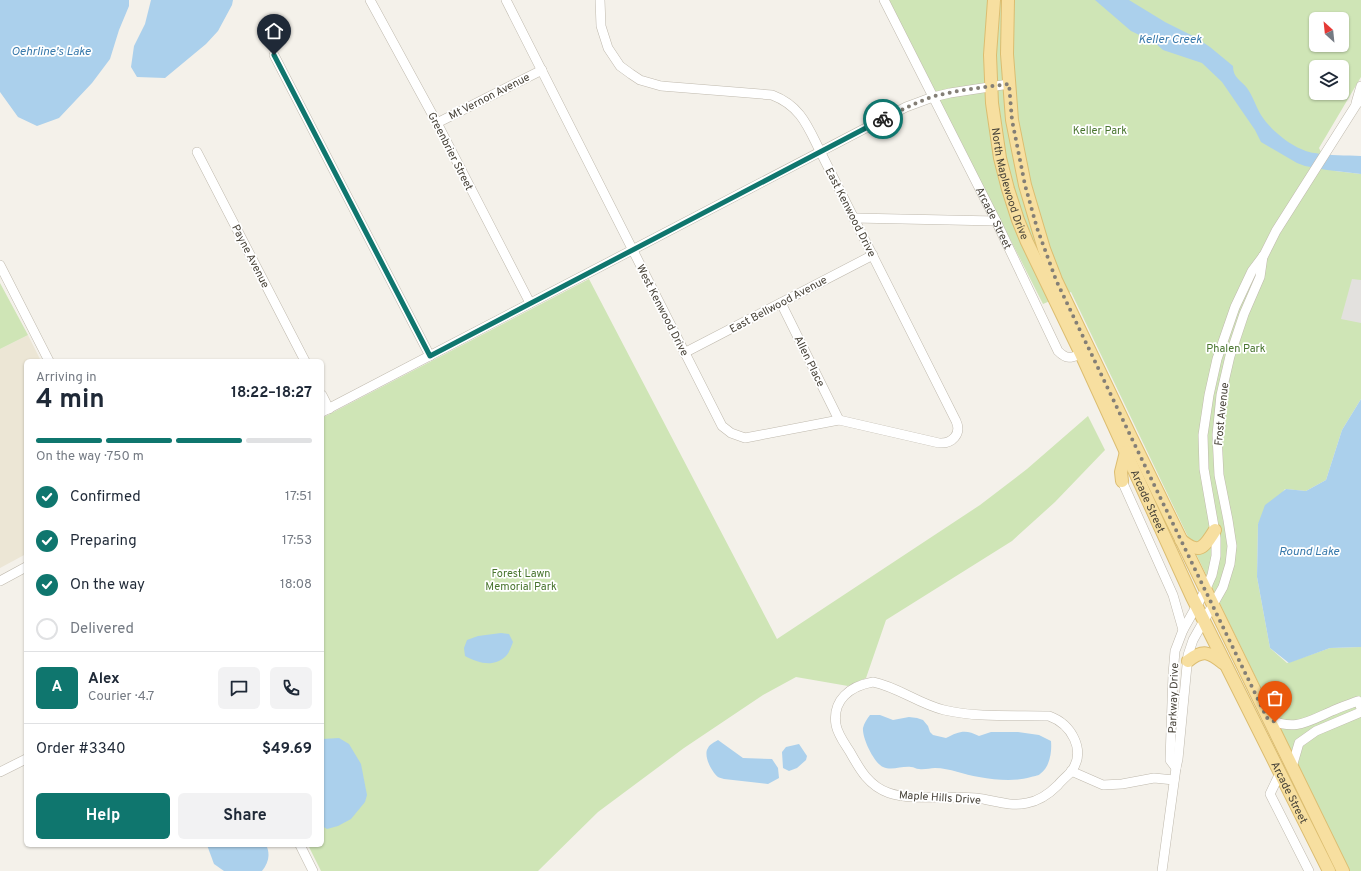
<!DOCTYPE html>
<meta charset="utf-8">
<style>
:root{--surface:#fff;--page:#f2f2f3;--text:#1f2937;--muted:#747a83;--line:#e0e1e3;--accent:#0f766e}
body{margin:0;font-family:Overpass,sans-serif;background:var(--page);color:var(--text);height:100vh;display:flex;flex-direction:column;font-size:15px;white-space:nowrap}
*{box-sizing:border-box;margin:0}
p{font-size:13px;color:var(--muted)}
.icon{flex:none;width:22px;height:22px;fill:none;stroke:currentColor;stroke-width:2;stroke-linecap:round;stroke-linejoin:round}
.map{position:relative;flex:1;overflow:hidden}
.drawer{position:absolute;left:24px;top:359px;width:300px;height:488px;display:flex;flex-direction:column;background:var(--surface);border-radius:6px;box-shadow:0 1px 3px #0004}
.drawer>*{flex:none}
.needle{width:26px;rotate:333deg}
.fabs{position:absolute;left:1309px;top:12px;display:grid;gap:8px}
.fabs a{display:grid;place-items:center;width:40px;height:40px;border-radius:6px;background:var(--surface);box-shadow:0 1px 3px #0004;font-size:20px}
.pin{position:absolute;display:grid;place-items:center;width:34px;height:34px;color:#fff;margin:-41px -17px;border-radius:50% 50% 50% 0;rotate:-45deg;box-shadow:0 0 4px #0007}
.pin .icon{rotate:45deg}
.courier{position:absolute;display:grid;place-items:center;width:40px;height:40px;margin:-20px;border:3px solid #0f766e;border-radius:50%;background:#fff;color:#222;box-shadow:0 1px 5px #0007}
.headline em{font-style:normal;font-weight:700}
.headline div{display:flex;flex-direction:column-reverse}
.headline{display:flex;align-items:center;justify-content:space-between;height:68px;padding:0 12px}
h1{font-size:26px;font-weight:700;line-height:30px}
.bar{display:grid;grid-template-columns:repeat(4,1fr);gap:6px 4px;align-content:center;height:48px;padding:0 12px}
.bar i{height:5px;border-radius:3px;background:var(--line)}
.bar .active{background:var(--accent)}
.bar p{grid-column:span 4}
.line{display:flex;align-items:center;gap:10px;padding:0 12px;border-top:1px solid var(--line)}
.line div{flex:1}
.round{display:grid;place-items:center;flex:none;width:42px;height:42px;border-radius:6px;background:var(--page)}
ol{padding:0 12px;list-style:none}
li{display:flex;align-items:center;gap:12px;height:44px}
li p{margin-inline-start:auto}
li .icon{padding:4px;border-radius:50%;background:var(--accent);color:#fff;stroke-width:4}
li:last-child{color:var(--muted)}
li i{width:22px;height:22px;border:2px solid var(--line);border-radius:50%}
.button{display:flex;gap:8px;margin-top:auto;padding:8px 12px}
.button a{flex:1;height:46px;border-radius:6px;background:var(--accent);color:#fff;font-size:16px;font-weight:700;line-height:46px;text-align:center}
.button a+a{background:var(--page);color:var(--text)}
.map>svg:first-child{display:block}
.education{fill:#ece6d5}
.green{fill:#cfe5b6;fill-rule:evenodd}
.parking{fill:#e3e1de}
.water{fill:#abd0ec}
.lines{fill:none;stroke-linecap:round;stroke-linejoin:round}
.minor-casing{stroke:#bfb9ad;stroke-width:10}
.major-casing{stroke:#dcbd70;stroke-width:14}
.minor{stroke:#fff;stroke-width:9}
.major{stroke:#f7dfa0;stroke-width:12}
.done{stroke:#847f76;stroke-width:4;stroke-dasharray:0 7.2}
.route{stroke:#0f766e;stroke-width:5}
.labels{text-anchor:middle;stroke-width:3.5;stroke-linejoin:round;paint-order:stroke}
.street-label{font-size:11px;fill:#474238;stroke:#fff}
.park-label{font-size:11px;fill:#49752f;stroke:#fff}
.water-label{font-size:12px;font-style:italic;fill:#397aac;stroke:#fff}
</style>
<div class="map">
<svg width="1361" height="871" viewBox="0 0 1361 871">
<rect width="100%" height="100%" fill="#f4f1ea"/>
<path class="education" d="M28 335 41 361H26V554L0 568V349Z"/>
<g class="green">
<path d="M889 0H1361V77L1319 148 1325 160 1335 171 1361 174V399L1342 430 1326 480 1306 491 1285 489 1258 524 1257 577 1270 648 1287 663 1330 648 1361 647V871H1350L1221 606 1071 292 1043 304ZM1316 19H1342V45H1316ZM1316 67H1342V93H1316Z"/>
<path d="M589 279 777 639 980 505 1027 469 1088 416 1105 450 1055 502 1012 541 886 620 866 678 848 686 796 677 763 695 684 748 598 812 538 871H321L308 845H322V418Z"/>
<path d="M0 283 28 335 0 349Z"/>
</g>
<path class="parking" d="M1352 279 1361 280V323L1341 319Z"/>
<g class="water">
<path d="M0 0H129V6L119 30 110 59 92 83 59 118 37 126 18 117 0 92Z"/>
<path d="M151 0H233L232 5 218 31 206 44 165 78 137 77 131 67 134 46 145 24Z"/>
<path d="M1095 0H1129L1165 22 1195 37 1210 47 1233 66C1233 78 1241 80 1247 88 1253 96 1256 107 1261 115 1271 131 1296 151 1315 153 1330 156 1346 155 1361 156V174L1327 170 1305 166 1297 163 1261 142 1255 130 1222 82 1202 63 1163 50 1154 42 1131 31Z"/>
<path d="M1361 399V647L1330 648 1289 663 1270 648 1257 577 1258 524 1265 505 1286 489 1306 491 1326 480 1342 430Z"/>
<path d="M501 633 509 634 513 642C511 647 509 653 506 656 494 668 478 663 465 656L464 648 467 640 478 636Z"/>
<path d="M870 715H880L893 720 909 717 917 718 923 720 928 726 930 732 933 735 946 738C959 731 966 729 979 736L991 732H1018L1039 735 1051 741C1052 752 1050 767 1040 774 1038 776 1033 776 1031 777 1014 782 997 780 979 777 964 775 950 768 935 768 930 768 924 770 919 769 916 769 914 767 911 767 901 766 892 771 883 767 874 763 862 738 863 728 864 723 867 719 870 715Z"/>
<path d="M339 738 349 744 361 764 367 795 365 802 351 819 338 826 327 829 322 826V739Z"/>
<path d="M718 740 743 758 772 759 778 768 779 778 768 784 724 779C722 778 719 778 718 777 711 771 703 755 708 748 710 744 715 742 718 740Z"/>
<path d="M799 744 807 756 806 760 797 768 789 771 783 768 782 752 786 747Z"/>
<path d="M207 845H266C271 855 268 863 262 871H224L214 864Z"/>
</g>
<g class="lines">
<g class="minor-casing">
<g id="minor">
<path d="M370 0 437 123 530 303"/>
<path d="M506 0 722 426 731 433 745 438 839 420 939 443C952 444 962 434 956 421L820 151C808 127 801 106 772 95L661 86 640 80 631 74 620 66 608 48 601 26 600 0"/>
<path id="s1" d="M884 0 996 221 1058 351C1067 360 1071 358 1081 354"/>
<path d="M274 55 430 356"/>
<path d="M1356 103 1361 86"/>
<path d="M437 123 542 70"/>
<path d="M197 152 305 361"/>
<path d="M854 218 996 221"/>
<path d="M0 265 49 361"/>
<path d="M781 303 839 420"/>
<path d="M684 353 873 255"/>
<path d="M322 395 329 409"/>
<path d="M322 412 906 107 933 97 950 93 1009 84"/>
<path d="M1122 481 1173 595 1183 630"/>
<path d="M0 581 26 567"/>
<path d="M873 682C898 687 919 704 944 710 979 718 1014 715 1049 716 1071 724 1087 750 1071 772 1067 776 1062 780 1058 785 1050 793 1039 801 1027 803 1009 807 994 800 976 798 950 795 912 801 889 793 869 786 860 770 850 752 845 744 838 735 836 725 832 700 850 686 873 682Z"/>
<path d="M1267 718C1294 732 1307 722 1332 711 1340 707 1350 704 1358 701L1361 708"/>
<path d="M1292 767 1299 743 1316 731 1361 712"/>
<path d="M1176 768 1170 760 1173 674 1175 651 1183 630 1205 591 1212 575 1216 556V538L1204 469 1203 435 1209 395 1217 359 1235 307 1252 271 1264 255 1276 231 1356 105 1361 99"/>
<path d="M1071 771 1103 785 1122 784 1154 778 1174 780"/>
<path d="M0 772 26 759"/>
<path d="M1280 773 1270 794 1309 871"/>
<path d="M300 845 313 871"/>
<path d="M1162 871 1176 768 1178 759 1188 655 1193 640 1223 587 1230 564 1232 546 1228 520 1219 475 1217 435 1221 395 1230 356 1244 314 1260 277 1263 256"/>
</g>
</g>
<g class="major-casing">
<g id="major">
<path id="s2" d="M994 0 990 55 992 103 1000 158 1008 189 1018 220 1027 242 1081 354 1192 597 1329 871"/>
<path d="M1008 0 1007 54 1012 120 1025 185 1044 249 1056 280 1131 437 1343 871"/>
<path d="M1122 481 1121 472 1126 452"/>
<path d="M1181 540C1199 555 1204 548 1215 530"/>
<path d="M1188 661C1203 649 1209 652 1223 663"/>
</g>
</g>
<use href="#minor" class="minor"/>
<use href="#major" class="major"/>
</g>
<g class="lines">
<path class="done" d="M883 119C900 111 916 102 935 96 958 90 984 87 1009 84L1012 120 1025 185 1037 228 1056 280 1131 437 1267 718 1275 722"/>
<path class="route" d="M274 55 430 356 883 119"/>
</g>
<g class="labels">
<g class="street-label">
<text transform="translate(489 96) rotate(-27)" y="4">Mt Vernon Avenue</text>
<text transform="translate(451 151) rotate(63)" y="4">Greenbrier Street</text>
<text dy="4" stroke="none"><textPath href="#s2" startOffset="186">North Maplewood Drive</textPath></text>
<text transform="translate(851 212) rotate(63)" y="4">East Kenwood Drive</text>
<text dy="4" stroke="none"><textPath href="#s1" startOffset="244">Arcade Street</textPath></text>
<text transform="translate(251 256) rotate(63)" y="4">Payne Avenue</text>
<text transform="translate(778 304) rotate(-28)" y="4">East Bellwood Avenue</text>
<text transform="translate(663 310) rotate(63)" y="4">West Kenwood Drive</text>
<text transform="translate(810 361) rotate(64)" y="4">Allen Place</text>
<text transform="translate(1221 414) rotate(-84)" y="4">Frost Avenue</text>
<text dy="4" stroke="none"><textPath href="#s2" startOffset="533">Arcade Street</textPath></text>
<text transform="translate(1173 698) rotate(-88)" y="4">Parkway Drive</text>
<text dy="4" stroke="none"><textPath href="#s2" startOffset="857">Arcade Street</textPath></text>
<text transform="translate(940 797) rotate(4)" y="4">Maple Hills Drive</text>
</g>
<g class="park-label">
<text x="1100" y="134">Keller Park</text>
<text x="1236" y="352">Phalen Park</text>
<text x="521" y="577">Forest Lawn<tspan x="521" dy="13">Memorial Park</tspan></text>
</g>
<g class="water-label">
<text x="1170" y="43">Keller Creek</text>
<text x="51" y="55">Oehrline's Lake</text>
<text x="1309" y="555">Round Lake</text>
</g>
</g>
</svg>
<div class="fabs">
<a><svg class="needle" viewBox="-14 -14 28 28"><path d="M0-13l5 13h-10z" fill="#e53935"/><path d="M0 13l5-13h-10z" fill="#747a83"/></svg></a>
<a><svg class="icon" aria-label="layers" viewBox="0 0 24 24"><path d="M12 4l9 5-9 5-9-5zM3 14l9 5 9-5"/></svg></a>
</div>
<div class="pin" style="left:1275px;top:722px;background:#ea580c"><svg class="icon" aria-label="bag" viewBox="0 0 24 24"><path d="M5 8h14l-1 12H6zM9 8a3 3 0 0 1 6 0"/></svg></div>
<div class="pin" style="left:274px;top:55px;background:#1f2937"><svg class="icon" aria-label="home" viewBox="0 0 24 24"><path d="M3 11l9-7 9 7M6 9v11h12V9"/></svg></div>
<div class="courier" style="left:883px;top:119px"><svg class="icon" aria-label="bike" viewBox="0 0 24 24"><circle cx="6" cy="16" r="4"/><circle cx="18" cy="16" r="4"/><path d="M6 16l4-8h5l3 8M10 8l3 8H6M13 5h3"/></svg></div>
<section class="drawer">
<div class="headline"><div><h1>4 min</h1><p>Arriving in</p></div><em>18:22–18:27</em></div>
<div class="bar"><i class="active"></i><i class="active"></i><i class="active"></i><i></i><p>On the way · 750 m</p></div>
<ol>
<li><svg class="icon" aria-label="check" viewBox="0 0 24 24"><path d="M5 12l5 5 9-10"/></svg>Confirmed<p>17:51</p></li>
<li><svg class="icon" aria-label="check" viewBox="0 0 24 24"><path d="M5 12l5 5 9-10"/></svg>Preparing<p>17:53</p></li>
<li><svg class="icon" aria-label="check" viewBox="0 0 24 24"><path d="M5 12l5 5 9-10"/></svg>On the way<p>18:08</p></li>
<li><i></i>Delivered</li>
</ol>
<div class="line" style="height:72px"><b class="round" style="background:var(--accent);color:#fff">A</b><div><b>Alex</b><p>Courier · 4.7</p></div><a class="round"><svg class="icon" aria-label="chat" viewBox="0 0 24 24"><path d="M4 5h16v11H9l-5 4z"/></svg></a><a class="round"><svg class="icon" aria-label="phone" viewBox="0 0 24 24"><path d="M5 4h4l2 5-3 2q2 4 5 5l2-3 5 2v4C11 20 4 13 5 4z"/></svg></a></div>
<div class="line" style="height:52px"><div>Order #3340</div><b>$49.69</b></div>
<div class="button"><a>Help</a><a>Share</a></div>
</section>
</div>
